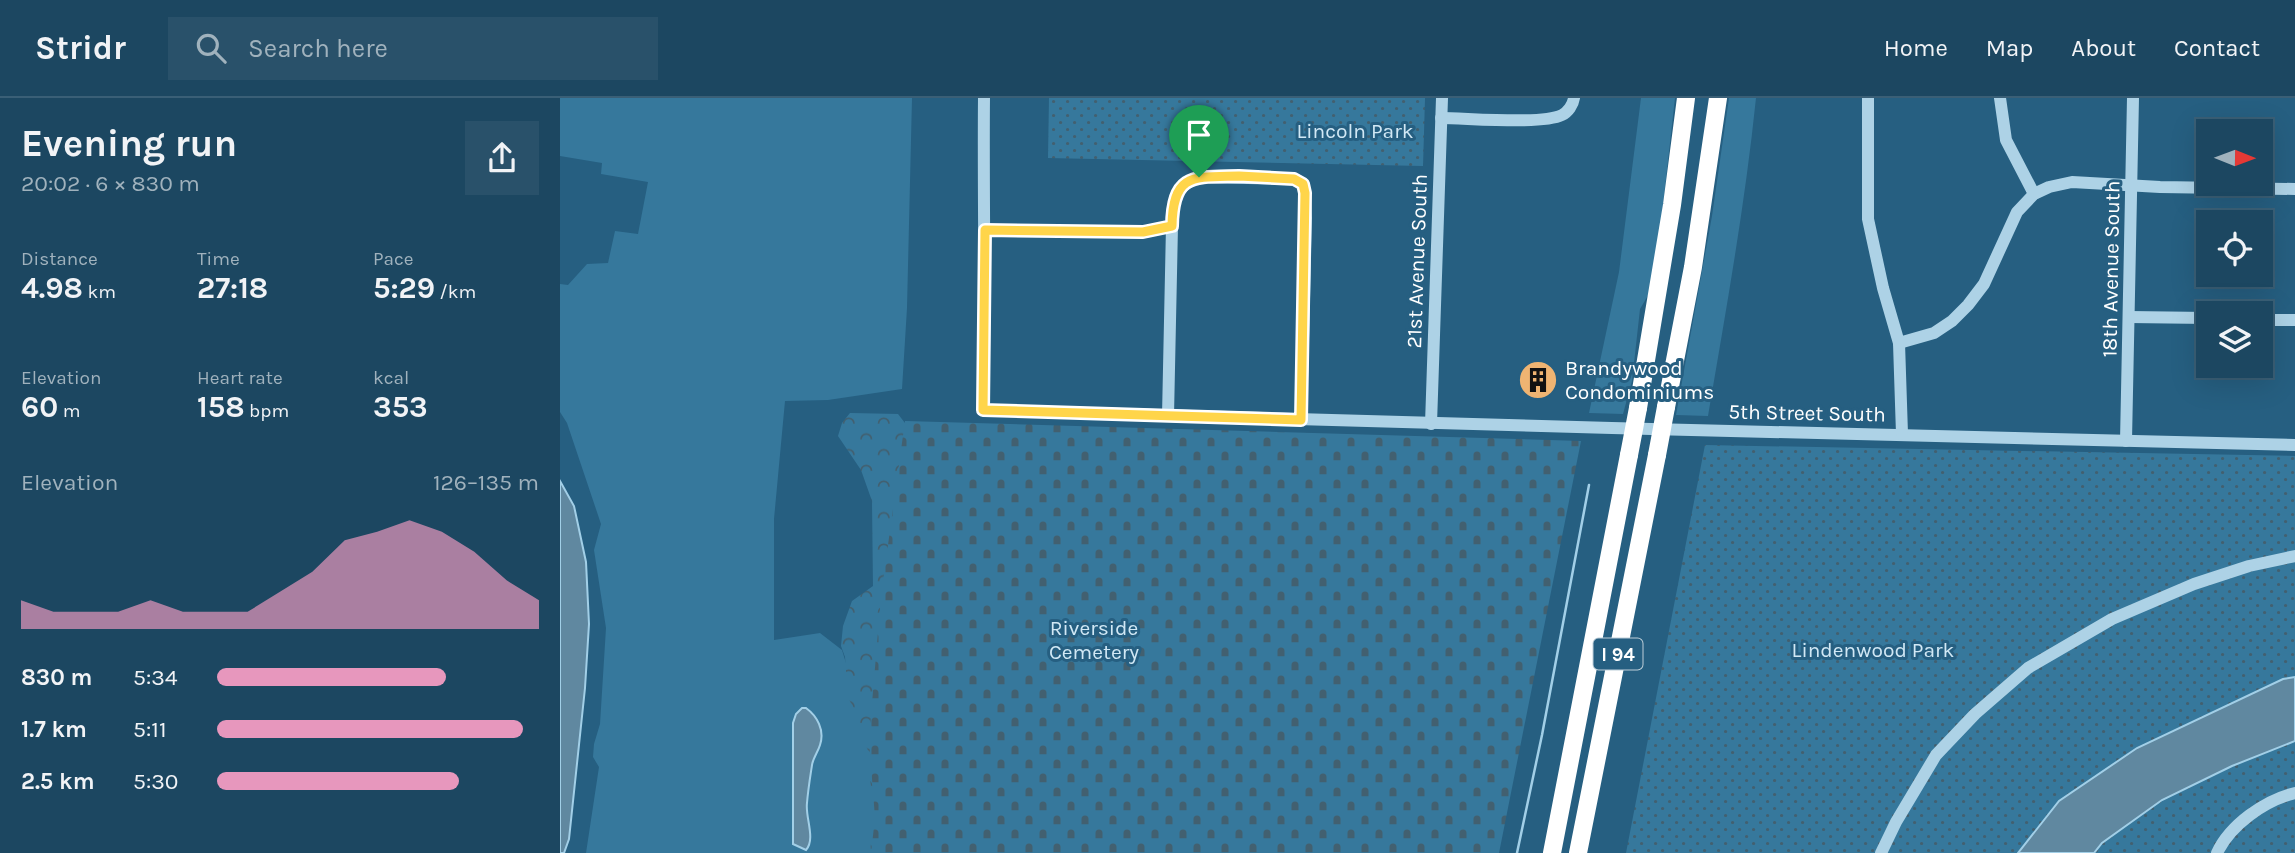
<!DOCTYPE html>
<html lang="en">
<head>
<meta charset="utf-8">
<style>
	:root { --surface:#1c4761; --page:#29516a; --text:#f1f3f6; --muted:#a0b2bd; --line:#3a5f76; --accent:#e797bd }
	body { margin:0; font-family:Karla,sans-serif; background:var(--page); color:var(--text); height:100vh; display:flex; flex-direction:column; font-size:26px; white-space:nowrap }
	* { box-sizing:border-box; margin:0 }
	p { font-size:23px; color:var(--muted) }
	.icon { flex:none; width:38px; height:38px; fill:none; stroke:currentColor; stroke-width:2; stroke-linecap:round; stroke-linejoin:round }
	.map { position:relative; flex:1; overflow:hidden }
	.panel { display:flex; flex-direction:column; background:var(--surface); width:560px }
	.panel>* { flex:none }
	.needle { width:46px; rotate:91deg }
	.buttons { position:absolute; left:1636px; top:21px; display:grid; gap:14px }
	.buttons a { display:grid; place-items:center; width:77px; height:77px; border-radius:0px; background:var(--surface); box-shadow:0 7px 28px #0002,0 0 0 2px var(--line); font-size:35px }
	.pin { position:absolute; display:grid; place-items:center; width:60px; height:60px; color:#fff; margin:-72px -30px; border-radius:50% 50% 50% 0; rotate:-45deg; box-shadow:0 0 7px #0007 }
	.pin .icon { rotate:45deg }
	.round { display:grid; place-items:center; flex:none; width:74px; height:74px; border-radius:0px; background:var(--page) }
	.headline { display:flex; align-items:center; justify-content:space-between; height:119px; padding:0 21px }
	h1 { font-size:38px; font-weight:700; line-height:52px }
	.figures { display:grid; grid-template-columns:repeat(3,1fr); gap:10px; height:119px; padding:7px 21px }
	.figures div { display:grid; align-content:center }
	.figures b { font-size:30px; font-weight:700 }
	.figures small { font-size:19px; font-weight:400 }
	.figures p { font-size:19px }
	.chart { height:196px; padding:14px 21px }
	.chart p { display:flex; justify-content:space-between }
	.chart svg { width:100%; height:126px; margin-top:7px; fill:var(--accent); opacity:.7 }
	ul { padding:0 21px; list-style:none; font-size:23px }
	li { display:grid; grid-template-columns:112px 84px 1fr; align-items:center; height:52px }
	li i { height:18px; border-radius:9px; background:var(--accent) }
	header { display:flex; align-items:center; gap:42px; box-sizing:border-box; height:98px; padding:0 35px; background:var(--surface); border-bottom:2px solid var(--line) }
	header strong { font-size:33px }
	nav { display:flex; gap:38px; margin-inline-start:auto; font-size:24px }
	.search { width:490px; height:63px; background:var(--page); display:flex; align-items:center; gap:18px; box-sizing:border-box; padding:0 24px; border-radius:0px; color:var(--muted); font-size:26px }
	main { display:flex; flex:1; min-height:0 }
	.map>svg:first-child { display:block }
	.green { fill:#36789c }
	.forest { fill:url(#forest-crowns) }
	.cemetery { fill:url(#cemetery-stones) }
	.park { fill:url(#park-dots) }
	.water { fill:#6088a0; stroke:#a2cfe7; stroke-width:2 }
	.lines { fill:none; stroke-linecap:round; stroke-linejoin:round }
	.stream { stroke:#a2cfe7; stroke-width:2.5 }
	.minor { stroke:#add2e6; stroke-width:12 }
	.highway { stroke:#fff; stroke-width:18 }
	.highway-bridge { stroke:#fff; stroke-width:18 }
	.route-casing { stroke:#fff; stroke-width:14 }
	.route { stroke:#ffd54a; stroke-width:9 }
	.labels { text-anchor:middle; stroke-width:6; stroke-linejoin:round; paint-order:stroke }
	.shield { fill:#265f81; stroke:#becfd9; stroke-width:2 }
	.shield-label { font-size:19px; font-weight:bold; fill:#fff }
	.park-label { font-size:21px; fill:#d1e8f5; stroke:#265f81 }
	.street-label { font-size:21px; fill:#fff; stroke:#265f81 }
	.poi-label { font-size:21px; fill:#fff; stroke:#265f81; text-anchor:start }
</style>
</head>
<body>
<header>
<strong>Stridr</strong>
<div class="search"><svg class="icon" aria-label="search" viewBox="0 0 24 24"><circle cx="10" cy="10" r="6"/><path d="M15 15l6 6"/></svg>Search here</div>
<nav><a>Home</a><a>Map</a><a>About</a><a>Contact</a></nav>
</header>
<main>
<section class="panel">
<div class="headline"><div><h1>Evening run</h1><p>20:02 · 6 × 830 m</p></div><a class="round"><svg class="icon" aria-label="share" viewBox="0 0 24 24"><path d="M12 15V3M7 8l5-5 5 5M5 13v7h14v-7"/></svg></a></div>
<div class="figures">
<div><p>Distance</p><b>4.98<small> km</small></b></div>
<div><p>Time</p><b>27:18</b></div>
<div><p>Pace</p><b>5:29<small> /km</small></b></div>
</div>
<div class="figures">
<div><p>Elevation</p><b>60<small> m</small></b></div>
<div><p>Heart rate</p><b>158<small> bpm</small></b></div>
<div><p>kcal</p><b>353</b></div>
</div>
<div class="chart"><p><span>Elevation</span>126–135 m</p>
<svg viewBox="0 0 160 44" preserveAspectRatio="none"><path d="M0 44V34L10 38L20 38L30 38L40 34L50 38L60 38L70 38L80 31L90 24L100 13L110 10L120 6L130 10L140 17L150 27L160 34V44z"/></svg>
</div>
<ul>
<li><b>830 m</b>5:34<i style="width:71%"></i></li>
<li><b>1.7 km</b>5:11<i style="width:95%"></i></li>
<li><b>2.5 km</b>5:30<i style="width:75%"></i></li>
</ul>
</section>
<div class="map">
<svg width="1735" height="755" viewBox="0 0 1735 755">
	<defs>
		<pattern id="forest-crowns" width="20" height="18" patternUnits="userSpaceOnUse" patternTransform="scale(1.75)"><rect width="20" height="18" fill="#36789c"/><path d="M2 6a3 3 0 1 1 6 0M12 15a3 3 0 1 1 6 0" fill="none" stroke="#426070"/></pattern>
		<pattern id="cemetery-stones" width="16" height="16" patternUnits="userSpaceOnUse" patternTransform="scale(1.75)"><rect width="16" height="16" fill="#36789c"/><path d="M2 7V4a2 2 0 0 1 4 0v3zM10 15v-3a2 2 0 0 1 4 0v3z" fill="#426070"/></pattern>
		<pattern id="park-dots" width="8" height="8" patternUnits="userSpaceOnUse" patternTransform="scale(1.75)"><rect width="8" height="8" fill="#36789c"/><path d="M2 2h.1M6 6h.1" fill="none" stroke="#426070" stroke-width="1.8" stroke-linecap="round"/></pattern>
	</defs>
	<rect width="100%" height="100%" fill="#265f81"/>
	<g class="green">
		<path d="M 0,0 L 352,0 L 347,210 L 342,291 L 268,302 L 225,303 L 214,421 L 214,542 L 260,535 L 282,552 L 309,641 L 315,720 L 311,755 L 26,755 L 39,669 L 33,659 L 34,646 L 40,626 L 46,530 L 34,452 L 41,426 L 7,325 L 0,314 L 0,186 L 8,187 L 27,166 L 48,165 L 55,133 L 78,136 L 88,84 L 41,76 L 42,65 L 0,58 Z"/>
		<path d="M 1081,0 L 1115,0 L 1100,134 L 1090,194 L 1080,211 L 1072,283 L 1063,316 L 1029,315 L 1059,174 Z"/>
		<path d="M 1169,0 L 1196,0 C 1185,107 1166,212 1148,318 L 1116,317 L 1152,118 Z"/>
	</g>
	<path class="forest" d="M 290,315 L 338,316 L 348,329 L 342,755 L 310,755 L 314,715 L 309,671 L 310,656 L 299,636 L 300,621 L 288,600 L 285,559 L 281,548 L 283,528 L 292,503 L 313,488 L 312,403 L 301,372 L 278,338 L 282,325 Z"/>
	<path class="cemetery" d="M 345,323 L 1021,343 L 939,755 L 311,755 L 315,720 L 309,641 L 321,498 Z"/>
	<g class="park">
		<path d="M 489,0 L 865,0 L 863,68 L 488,60 Z"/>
		<path d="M 1145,347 L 1735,358 L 1735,579 L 1723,581 L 1577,650 L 1499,703 L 1458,755 L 1066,755 Z"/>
		<path d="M 1735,643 L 1735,755 L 1534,755 L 1542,745 L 1602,702 L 1672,668 Z"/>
	</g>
	<g class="water">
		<path d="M 0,383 L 14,408 L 26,464 L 29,526 L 25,590 L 9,741 L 4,755 L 0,755 Z"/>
		<path d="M 1735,579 L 1735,643 L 1672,668 L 1602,702 L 1542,745 L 1534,755 L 1458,755 L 1499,703 L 1577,650 L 1723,581 Z"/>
		<path d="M 242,610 L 246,610 C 257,618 265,632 260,647 C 258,654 253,660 252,667 C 250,680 248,692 247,705 C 245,719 256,741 246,752 L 233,746 L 233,625 L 236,616 Z"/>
	</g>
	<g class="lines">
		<path class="stream" d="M 957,755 L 982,637 L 1029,387"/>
		<g class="minor">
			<path d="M 424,0 C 423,104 426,208 423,312 C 860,326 1298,336 1735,347"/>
			<path d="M 1308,0 L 1308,121 L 1323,190 L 1339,245 L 1342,336"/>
			<path d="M 1440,0 L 1446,42 L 1474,96"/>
			<path d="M 881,20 C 907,20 982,27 1002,17 C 1008,14 1013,7 1014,0"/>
			<path d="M 425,132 L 583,134 L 612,128 C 613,103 613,90 639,79 L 734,81 L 743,86 L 745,95 L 746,120 L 741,322"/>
			<path d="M 1569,219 L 1648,220"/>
			<path d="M 1701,222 L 1735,222"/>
			<path d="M 1339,245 L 1374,235 L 1392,223 L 1408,207 L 1424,186 L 1457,114 L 1474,96 L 1489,89 L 1512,84 L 1600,89 L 1735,91"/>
			<path d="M 608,318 L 612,128"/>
			<path d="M 871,326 L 882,0"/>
			<path d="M 1566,343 L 1573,0"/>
			<path d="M 1321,755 L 1336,724 L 1376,657 L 1415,616 L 1468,570 L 1552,521 L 1634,486 L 1689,468 L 1735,458"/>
			<path d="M 1657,755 C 1670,727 1705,702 1735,695"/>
		</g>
		<g class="highway">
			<path d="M 1106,309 L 1133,169 L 1158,0"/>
			<path d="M 1078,310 L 1112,107 L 1126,0"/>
			<path d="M 992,755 L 1069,357"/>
			<path d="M 1018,755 L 1097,357"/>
		</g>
		<g class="highway-bridge">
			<path d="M 1069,357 L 1078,310"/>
			<path d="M 1097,357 L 1106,309"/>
		</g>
	</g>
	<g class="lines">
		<g class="route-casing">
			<path id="route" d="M 679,78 L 734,81 L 743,86 L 745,95 L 741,322 L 423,312 L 425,132 L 583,134 L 612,128 C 613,74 634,79 679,78 Z"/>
		</g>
		<use href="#route" class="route"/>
	</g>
	<defs>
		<g id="building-disc" transform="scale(2.0125)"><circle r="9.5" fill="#efb472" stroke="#265f81"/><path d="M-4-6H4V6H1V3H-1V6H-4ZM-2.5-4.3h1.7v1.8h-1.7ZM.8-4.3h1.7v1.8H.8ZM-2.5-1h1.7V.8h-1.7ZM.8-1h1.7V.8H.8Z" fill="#111"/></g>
	</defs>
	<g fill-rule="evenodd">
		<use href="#building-disc" x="978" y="282"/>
	</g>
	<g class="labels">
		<rect class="shield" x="1033.5" y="540.5" width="49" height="31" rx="5"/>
		<g class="shield-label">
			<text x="1058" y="563">I 94</text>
		</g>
		<g class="park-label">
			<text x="795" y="40">Lincoln Park</text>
			<text x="534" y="537">Riverside<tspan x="534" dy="24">Cemetery</tspan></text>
			<text x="1313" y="559">Lindenwood Park</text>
		</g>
		<g class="street-label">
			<text transform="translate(857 163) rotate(-88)" y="7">21st Avenue South</text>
			<text transform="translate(1551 171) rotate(-89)" y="7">18th Avenue South</text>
			<text transform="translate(1247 315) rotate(1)" y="7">5th Street South</text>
		</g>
		<g class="poi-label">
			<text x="1005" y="277">Brandywood<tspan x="1005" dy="24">Condominiums</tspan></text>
		</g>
	</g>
</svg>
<div class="buttons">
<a><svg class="needle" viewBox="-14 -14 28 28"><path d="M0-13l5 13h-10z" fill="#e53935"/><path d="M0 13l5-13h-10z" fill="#a0b2bd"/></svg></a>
<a><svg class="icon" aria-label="locate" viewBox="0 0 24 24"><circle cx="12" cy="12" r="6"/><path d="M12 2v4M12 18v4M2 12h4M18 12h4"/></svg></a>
<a><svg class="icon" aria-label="layers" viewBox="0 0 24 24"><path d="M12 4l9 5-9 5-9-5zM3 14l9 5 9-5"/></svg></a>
</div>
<div class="pin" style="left:639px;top:79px;background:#1e9e55"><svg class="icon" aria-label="arrive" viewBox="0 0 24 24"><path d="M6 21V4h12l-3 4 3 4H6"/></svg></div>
</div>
</main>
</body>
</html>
